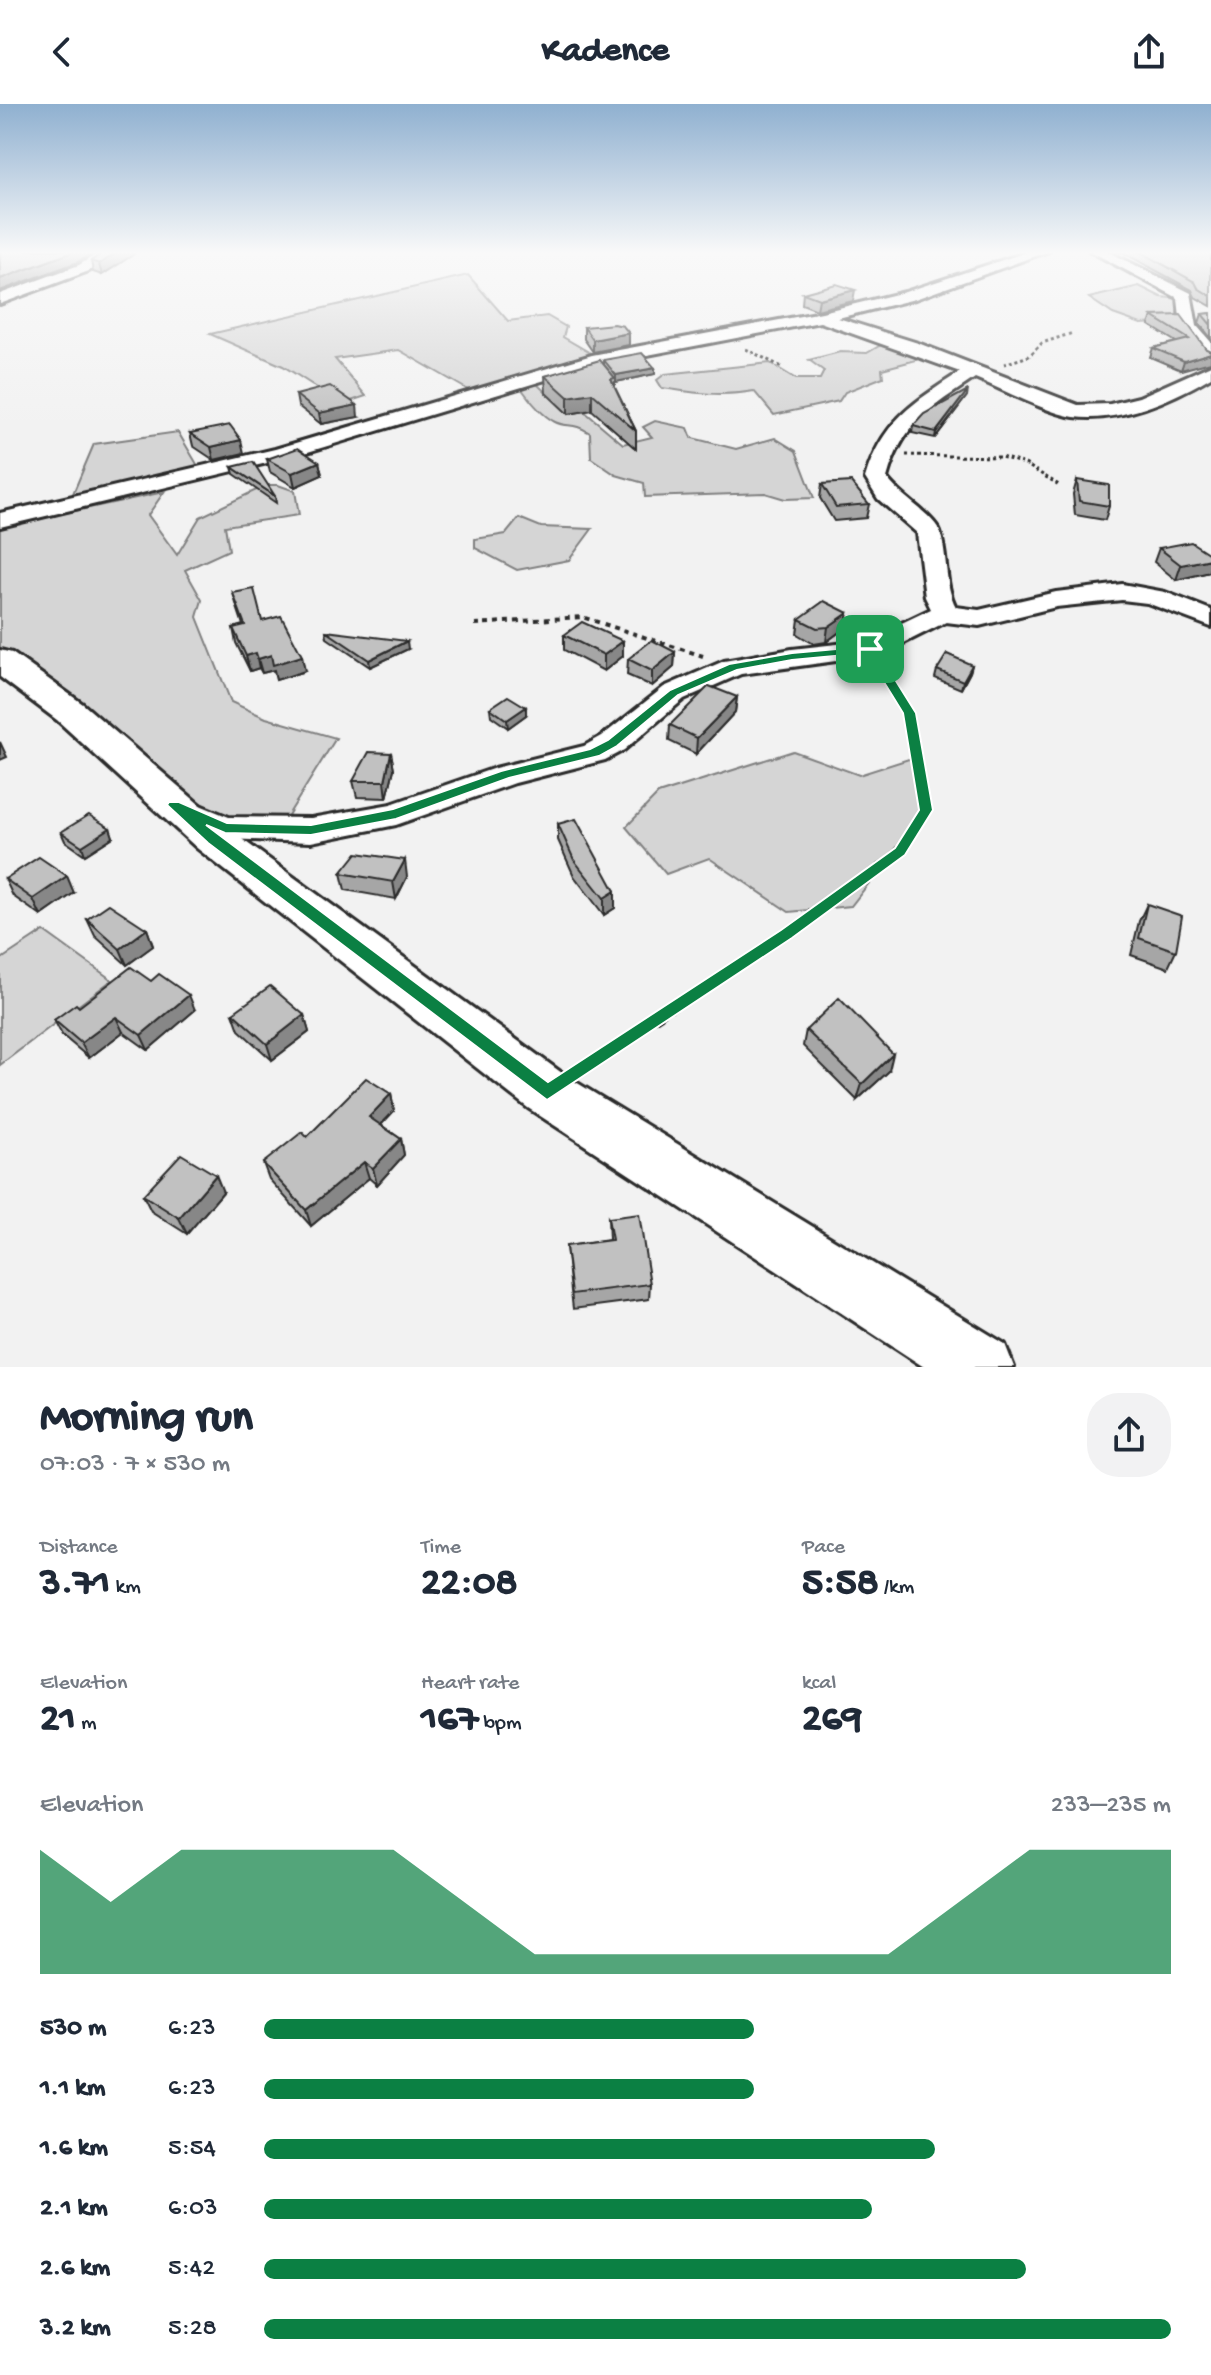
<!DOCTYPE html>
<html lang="en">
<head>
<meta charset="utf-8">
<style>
	:root { --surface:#fff; --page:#f2f2f3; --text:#1f2937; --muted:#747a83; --accent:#0b8043 }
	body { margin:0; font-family:"Gochi Hand",sans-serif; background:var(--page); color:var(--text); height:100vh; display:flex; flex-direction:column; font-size:30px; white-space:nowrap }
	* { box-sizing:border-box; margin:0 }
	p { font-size:26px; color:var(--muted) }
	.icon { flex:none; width:44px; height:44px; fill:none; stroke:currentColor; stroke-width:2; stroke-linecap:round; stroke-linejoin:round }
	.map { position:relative; height:1263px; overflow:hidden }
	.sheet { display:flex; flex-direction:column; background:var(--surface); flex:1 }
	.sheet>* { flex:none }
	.pin { position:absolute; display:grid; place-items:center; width:68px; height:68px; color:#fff; margin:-34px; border-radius:16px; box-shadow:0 4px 12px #0006 }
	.round { display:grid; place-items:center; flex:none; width:84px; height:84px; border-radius:32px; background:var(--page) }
	.head { display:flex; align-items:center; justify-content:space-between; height:136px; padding:0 40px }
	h1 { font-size:44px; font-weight:700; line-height:60px }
	.stats { display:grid; grid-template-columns:repeat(3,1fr); gap:12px; height:136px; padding:8px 40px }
	.stats div { display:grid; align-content:center }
	.stats b { font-size:40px; font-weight:700 }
	.stats small { font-size:22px; font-weight:400 }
	.stats p { font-size:22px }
	.chart { height:224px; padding:16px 40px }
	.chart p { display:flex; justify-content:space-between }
	.chart svg { width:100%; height:144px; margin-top:8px; fill:var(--accent); opacity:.7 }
	ul { padding:0 40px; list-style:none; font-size:26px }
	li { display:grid; grid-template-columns:128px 96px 1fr; align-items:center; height:60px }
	li i { height:20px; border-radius:10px; background:var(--accent) }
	header { display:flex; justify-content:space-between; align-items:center; height:104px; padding:0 40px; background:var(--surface); font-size:36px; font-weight:700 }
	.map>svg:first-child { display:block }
	.green { fill:#d5d5d5; stroke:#808080; stroke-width:2 }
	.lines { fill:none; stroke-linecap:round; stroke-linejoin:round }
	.minor-casing { stroke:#2b2b2b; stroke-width:6 }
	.tertiary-casing { stroke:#2b2b2b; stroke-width:6 }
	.path-far3 { stroke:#2b2b2b; stroke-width:3; stroke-dasharray:3 3; stroke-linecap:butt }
	.path-far2 { stroke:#2b2b2b; stroke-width:4; stroke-dasharray:5 5; stroke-linecap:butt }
	.path-far1 { stroke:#2b2b2b; stroke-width:6; stroke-dasharray:7 7; stroke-linecap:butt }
	.path { stroke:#2b2b2b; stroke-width:7; stroke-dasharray:9 9; stroke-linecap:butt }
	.minor { fill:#fff; fill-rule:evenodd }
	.tertiary { fill:#fff; fill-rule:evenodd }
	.wall { fill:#a6a6a6; stroke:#2b2b2b; stroke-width:2 }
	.shaded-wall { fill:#878787; stroke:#2b2b2b; stroke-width:2 }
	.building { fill:#c1c1c1; stroke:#2b2b2b; stroke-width:2 }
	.route { fill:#0b8043; stroke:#fff; stroke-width:2; fill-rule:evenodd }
</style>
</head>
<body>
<header><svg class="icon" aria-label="back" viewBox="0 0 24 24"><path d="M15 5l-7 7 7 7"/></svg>Kadence<svg class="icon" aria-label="share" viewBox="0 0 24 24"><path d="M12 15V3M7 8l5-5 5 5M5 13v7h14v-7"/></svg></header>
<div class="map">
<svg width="1211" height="1263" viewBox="0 0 1211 1263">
	<rect width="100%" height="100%" fill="#f2f2f2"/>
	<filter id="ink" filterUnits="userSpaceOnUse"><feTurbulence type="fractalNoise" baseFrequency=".0125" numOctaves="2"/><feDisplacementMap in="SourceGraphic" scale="16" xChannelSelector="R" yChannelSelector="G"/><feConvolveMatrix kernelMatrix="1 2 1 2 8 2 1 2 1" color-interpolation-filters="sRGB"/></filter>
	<g filter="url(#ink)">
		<g class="green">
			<path d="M 468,171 L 508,217 L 547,212 L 566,223 L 563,233 L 592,250 L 470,287 L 399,246 L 335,255 L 366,292 L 342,300 L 283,262 L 210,230 Z"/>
			<path d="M 1139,182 L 1161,193 L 1180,195 L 1175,218 L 1141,220 L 1113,210 L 1089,194 Z"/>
			<path d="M 886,238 L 939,250 L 882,265 L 883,273 L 845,288 L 839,297 L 774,311 L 754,287 C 722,293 694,289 662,284 L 657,276 L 665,270 L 770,259 L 796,275 L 820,275 L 824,267 L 809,256 L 840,248 L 867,249 Z"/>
			<path d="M 536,279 L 568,310 L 584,307 L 623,340 L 652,333 L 643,323 L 655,317 L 688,324 L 692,334 L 736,345 L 775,334 L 796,347 L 814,394 L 785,395 L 765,389 L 645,393 L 644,379 L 616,371 L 591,354 L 590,329 C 574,318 567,324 555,318 C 541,311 528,294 519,281 Z"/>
			<path d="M 178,328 L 201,367 L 69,399 L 94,340 Z"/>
			<path d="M 267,381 L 278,381 L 295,387 L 299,411 L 225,422 L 229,446 L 185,466 L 202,496 L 197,513 L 231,598 L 266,614 L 336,634 L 285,716 L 241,725 L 159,708 L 0,561 L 0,423 L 164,388 L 148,411 L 177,451 L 200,413 Z"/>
			<path d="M 519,414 L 541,423 L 592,425 L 569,456 L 517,466 L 475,444 L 475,435 L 506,430 Z"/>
			<path d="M 793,647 L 859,671 L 918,652 L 926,706 L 851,802 L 789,808 L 709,754 L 666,770 L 626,723 L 658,690 Z"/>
			<path d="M 44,827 L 112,876 L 0,961 L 0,856 Z"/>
		</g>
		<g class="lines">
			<g class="minor-casing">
				<g id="minor">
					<path d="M 102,147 L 118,147 L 89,167 L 0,200 L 0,190 L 79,161 Z"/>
					<path d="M 1030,147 L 1049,147 L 915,195 L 838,214 L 918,239 L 1078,301 L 1110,300 L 1139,293 L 1211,261 L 1211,273 C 1172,296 1120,319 1074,313 C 1047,309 1002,285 975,274 C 931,304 902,319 887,374 C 899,392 934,411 940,428 C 948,452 944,480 956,503 L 979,506 L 1056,488 L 1122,480 L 1165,488 L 1211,506 L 1211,523 L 1147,499 L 1122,496 L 1056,503 L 979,522 L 946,518 L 880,551 L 741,570 L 684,595 L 624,646 L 605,656 L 515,679 L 396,721 L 311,738 L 225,735 L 178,716 L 174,708 L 178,700 L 190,697 L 229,713 L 311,714 L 391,700 L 495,664 L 584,642 L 602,632 L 664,583 L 724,557 L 792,545 L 864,537 L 931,505 L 925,493 L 917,429 L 878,395 L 865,374 C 882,317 913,299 960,268 L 820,218 L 595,261 L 288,354 L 0,423 L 0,409 L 275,345 L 592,251 L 822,208 L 905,188 Z"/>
					<path d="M 1090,147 L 1107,147 L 1191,189 L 1197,222 L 1211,238 L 1211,254 L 1205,253 L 1181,223 L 1178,194 Z"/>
				</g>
			</g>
			<g class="tertiary-casing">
				<path id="tertiary" d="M 0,546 L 12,549 L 83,600 L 228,725 L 566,972 L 1005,1240 L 1014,1263 L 924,1263 L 528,1004 L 198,745 L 57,616 L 0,573 Z"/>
			</g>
			<g class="path-far3">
				<path d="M 746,245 L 782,263"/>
				<path d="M 1004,260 L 1029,252 L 1042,239 L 1073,229"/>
				<path d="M 906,351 L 1001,353 L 1025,360 L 1059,381"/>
			</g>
			<g class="path-far2">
				<path d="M 475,520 L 582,513 L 703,552"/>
				<path d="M 881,563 L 910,609 L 916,643"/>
			</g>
			<path class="path-far1" d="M 659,913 L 787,830 L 900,747 L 926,706 L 915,641"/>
			<path class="path" d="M 579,966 L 662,911"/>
			<use href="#minor" class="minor"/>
			<use href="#tertiary" class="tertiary"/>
		</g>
		<g class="wall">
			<path d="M 107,146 L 133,146 L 134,150 L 102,171 L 93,168 L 91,157 Z"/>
			<path d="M 1112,146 L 1211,146 L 1211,202 L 1195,193 L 1192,186 L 1124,149 Z"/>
			<path d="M 803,189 L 853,197 L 817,206 L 802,200 Z"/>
			<path d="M 1211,209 L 1211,234 L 1199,219 L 1202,210 Z"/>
			<path d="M 1152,212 L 1206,245 L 1181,266 L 1150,253 L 1153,244 L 1176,238 L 1149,221 Z"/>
			<path d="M 584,223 L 629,229 L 629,241 L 593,248 L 584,235 Z"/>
			<path d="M 604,256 L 655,264 L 655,270 L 615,278 L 615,285 L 636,327 L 636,345 L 592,306 L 568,310 L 546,289 L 545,272 L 604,260 Z"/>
			<path d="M 296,291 L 358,313 L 321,320 L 298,302 Z"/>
			<path d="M 967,292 L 935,334 L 912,329 L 913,322 Z"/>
			<path d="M 190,329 L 244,349 L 214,356 L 193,342 Z"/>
			<path d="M 267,355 L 319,358 L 322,371 L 295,383 L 270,368 Z"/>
			<path d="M 232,363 L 275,392 L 276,399 L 234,370 Z"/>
			<path d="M 1077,376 L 1109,402 L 1105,416 L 1075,411 L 1073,390 Z"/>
			<path d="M 822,380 L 869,400 L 866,414 L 834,417 L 820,394 Z"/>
			<path d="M 1159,444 L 1210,468 L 1176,476 L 1154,458 Z"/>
			<path d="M 233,489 L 262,517 L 305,567 L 276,576 L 274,566 L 262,569 L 259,564 L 250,567 L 236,539 L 233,524 L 243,521 L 237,503 Z"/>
			<path d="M 799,515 L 845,524 L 826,538 L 814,540 L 797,530 Z"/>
			<path d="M 326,527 L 408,545 L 370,563 L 327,534 Z"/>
			<path d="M 564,531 L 623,537 L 623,552 L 604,567 L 564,546 Z"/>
			<path d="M 675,548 L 674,563 L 652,582 L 627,571 L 628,555 Z"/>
			<path d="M 972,561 L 970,568 L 961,585 L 935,574 L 937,566 Z"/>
			<path d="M 737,593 L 735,608 L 696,650 L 669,637 L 670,621 Z"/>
			<path d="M 490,604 L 526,611 L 508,624 L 491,612 Z"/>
			<path d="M 391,649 L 394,665 L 387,694 L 357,693 L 353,677 Z"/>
			<path d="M 558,720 L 615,787 L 615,804 L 604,811 L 574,772 L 558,736 Z"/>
			<path d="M 110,724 L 113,733 L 85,751 L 65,737 L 61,728 Z"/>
			<path d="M 341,769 L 407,773 L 396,795 L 345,786 Z"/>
			<path d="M 5,775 L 74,789 L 41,812 L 13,792 Z"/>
			<path d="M 1147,800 L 1176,847 L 1168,864 L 1131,851 L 1139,817 Z"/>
			<path d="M 87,815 L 147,825 L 153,842 L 127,861 L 95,832 Z"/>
			<path d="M 79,903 L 195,906 L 148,946 L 123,928 L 89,954 L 62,931 L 54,916 Z"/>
			<path d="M 233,909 L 304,911 L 309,928 L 272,956 L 239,926 Z"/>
			<path d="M 806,926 L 889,967 L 857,996 L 803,942 Z"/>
			<path d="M 391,990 L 394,1007 L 381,1021 L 401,1035 L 404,1051 L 377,1081 L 369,1074 L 311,1122 L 269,1075 L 263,1059 L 307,1033 Z"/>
			<path d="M 223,1088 L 187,1130 L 151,1107 L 143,1091 Z"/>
			<path d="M 608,1114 L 650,1180 L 649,1195 L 573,1205 L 566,1142 L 609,1136 Z"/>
		</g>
		<g class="shaded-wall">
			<path d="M 78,146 L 97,146 L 78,158 L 0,187 L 0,175 Z"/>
			<path d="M 121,146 L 133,146 L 134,150 L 102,171 L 99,160 Z"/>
			<path d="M 855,186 L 853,197 L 817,206 L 819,195 Z"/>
			<path d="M 629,229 L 629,241 L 593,248 L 593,236 Z"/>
			<path d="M 1211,249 L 1211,258 L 1181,266 L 1184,257 Z"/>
			<path d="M 655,264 L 655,270 L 616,278 L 616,271 Z"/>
			<path d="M 968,286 L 967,292 L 935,334 L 936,328 Z"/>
			<path d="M 592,289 L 592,306 L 568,310 L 568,293 Z"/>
			<path d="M 357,301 L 358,313 L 321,320 L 319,309 Z"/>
			<path d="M 241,336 L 244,349 L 214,356 L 211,343 Z"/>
			<path d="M 319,358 L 322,371 L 295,383 L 292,369 Z"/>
			<path d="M 1211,455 L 1210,468 L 1176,476 L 1181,461 Z"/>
			<path d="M 848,509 L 845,524 L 826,538 L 828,523 Z"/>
			<path d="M 407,537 L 408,545 L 370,563 L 369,556 Z"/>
			<path d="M 623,537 L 623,552 L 604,567 L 604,551 Z"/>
			<path d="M 675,548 L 674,563 L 652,582 L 652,567 Z"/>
			<path d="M 256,549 L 259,564 L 250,567 L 246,552 Z"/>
			<path d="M 271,551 L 302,552 L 305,567 L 276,576 L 274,566 L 262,569 L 258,555 Z"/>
			<path d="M 972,561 L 970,568 L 961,585 L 963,577 Z"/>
			<path d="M 737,593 L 735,608 L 696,650 L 697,634 Z"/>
			<path d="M 526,603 L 526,611 L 508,624 L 507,616 Z"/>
			<path d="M 0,638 L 7,653 L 0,656 Z"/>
			<path d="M 391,649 L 394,665 L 387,694 L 385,677 Z"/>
			<path d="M 110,724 L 113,733 L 85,751 L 82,742 Z"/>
			<path d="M 405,756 L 407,773 L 396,795 L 393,778 Z"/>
			<path d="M 67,772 L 74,789 L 41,812 L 33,795 Z"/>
			<path d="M 615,787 L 615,804 L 604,811 L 604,794 Z"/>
			<path d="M 147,825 L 153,842 L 127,861 L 120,845 Z"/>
			<path d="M 189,891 L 195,906 L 148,946 L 141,931 Z"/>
			<path d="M 304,911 L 309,928 L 272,956 L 267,940 Z"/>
			<path d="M 116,913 L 123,928 L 89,954 L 81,939 Z"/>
			<path d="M 893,950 L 889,967 L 857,996 L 862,980 Z"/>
			<path d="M 391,990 L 394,1007 L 373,1029 L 369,1013 Z"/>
			<path d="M 401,1035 L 404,1051 L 377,1081 L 373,1064 Z"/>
			<path d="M 364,1058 L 369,1074 L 311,1122 L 306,1106 Z"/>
			<path d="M 216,1071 L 223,1088 L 187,1130 L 179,1114 Z"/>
		</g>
		<g class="building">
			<path d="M 0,146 L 78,146 L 0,175 Z"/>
			<path d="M 107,146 L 121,146 L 99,160 L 91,157 Z"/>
			<path d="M 1137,146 L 1211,146 L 1211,192 L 1198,184 L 1195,178 Z"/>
			<path d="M 836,180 L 855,186 L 819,195 L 803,189 Z"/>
			<path d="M 1211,209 L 1211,221 L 1202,210 Z"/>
			<path d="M 1181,211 L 1206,245 L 1211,247 L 1211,249 L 1184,257 L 1153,244 L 1189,235 L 1152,212 Z"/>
			<path d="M 614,220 L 623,222 L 629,229 L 593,236 L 584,223 Z"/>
			<path d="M 642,249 L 655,264 L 616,271 L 604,256 Z"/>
			<path d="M 600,256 L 615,274 L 611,275 L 636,327 L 592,289 L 568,293 L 545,272 Z"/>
			<path d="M 330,282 L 357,301 L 319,309 L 296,291 Z"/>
			<path d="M 968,286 L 936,328 L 913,322 L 924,310 Z"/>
			<path d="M 230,321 L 241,336 L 211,343 L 190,329 Z"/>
			<path d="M 298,344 L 319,358 L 292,369 L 267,355 Z"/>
			<path d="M 253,358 L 275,392 L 232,363 Z"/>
			<path d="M 1077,376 L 1109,381 L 1109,402 L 1079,397 Z"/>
			<path d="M 851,378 L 869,400 L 836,403 L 822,380 Z"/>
			<path d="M 1191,438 L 1211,451 L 1211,455 L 1181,461 L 1159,444 Z"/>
			<path d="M 254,485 L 262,517 L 281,512 L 302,552 L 273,561 L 271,551 L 258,555 L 256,549 L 246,552 L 233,524 L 245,521 L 233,489 Z"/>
			<path d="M 824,497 L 848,509 L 828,523 L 817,524 L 799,515 Z"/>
			<path d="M 582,518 L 623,537 L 604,551 L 564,531 Z"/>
			<path d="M 326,527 L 407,537 L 369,556 Z"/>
			<path d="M 652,536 L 675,548 L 652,567 L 628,555 Z"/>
			<path d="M 947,550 L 972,561 L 963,577 L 937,566 Z"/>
			<path d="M 709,582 L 737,593 L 697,634 L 670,621 Z"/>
			<path d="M 508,592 L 526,603 L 507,616 L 490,604 Z"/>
			<path d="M 369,648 L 391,649 L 385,677 L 353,677 Z"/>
			<path d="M 89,711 L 110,724 L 82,742 L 61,728 Z"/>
			<path d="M 576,715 L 615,787 L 604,794 L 574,756 L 558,720 Z"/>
			<path d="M 357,749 L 405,756 L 393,778 L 341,769 Z"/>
			<path d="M 39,753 L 67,772 L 33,795 L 5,775 Z"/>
			<path d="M 109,800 L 147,825 L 120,845 L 87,815 Z"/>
			<path d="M 1147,800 L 1182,812 L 1176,847 L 1139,834 Z"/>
			<path d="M 131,863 L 151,877 L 159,870 L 189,891 L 141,931 L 116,913 L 81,939 L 54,916 L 76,900 L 79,903 Z"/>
			<path d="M 270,882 L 304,911 L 267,940 L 233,909 Z"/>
			<path d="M 839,894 L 893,950 L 862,980 L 806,926 Z"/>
			<path d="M 366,974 L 391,990 L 369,1013 L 401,1035 L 373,1064 L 364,1058 L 306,1106 L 263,1059 L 302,1028 L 307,1033 Z"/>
			<path d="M 181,1050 L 216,1071 L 179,1114 L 143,1091 Z"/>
			<path d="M 639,1110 L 650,1180 L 572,1190 L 566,1142 L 612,1136 L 608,1114 Z"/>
		</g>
	</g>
	<linearGradient id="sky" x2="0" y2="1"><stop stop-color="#8fb0d0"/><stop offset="0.46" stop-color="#f9f9f9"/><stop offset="1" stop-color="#f9f9f9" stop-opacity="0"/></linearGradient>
	<rect width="1211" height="323" fill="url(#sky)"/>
	<path class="route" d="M 870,542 L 876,545 L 916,609 L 933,706 L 905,751 L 792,834 L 547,996 L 208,739 L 167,701 L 169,698 L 179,698 L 227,719 L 311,721 L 393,705 L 501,667 L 590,645 L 608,636 L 670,586 L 729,560 L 792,549 ZM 866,549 L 903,609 L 919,706 L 895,744 L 781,826 L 548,978 L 206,721 L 225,729 L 311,731 L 396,715 L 509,674 L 599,652 L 617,642 L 678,591 L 737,566 L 792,556 Z"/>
</svg>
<div class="pin" style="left:870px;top:545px;background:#1e9e55"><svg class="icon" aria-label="arrive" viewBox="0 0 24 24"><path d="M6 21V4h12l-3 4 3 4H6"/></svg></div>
</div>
<section class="sheet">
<div class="head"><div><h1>Morning run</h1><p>07:03 · 7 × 530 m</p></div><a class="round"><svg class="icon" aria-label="share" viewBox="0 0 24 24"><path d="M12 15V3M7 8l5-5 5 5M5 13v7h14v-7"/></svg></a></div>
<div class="stats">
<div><p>Distance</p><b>3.71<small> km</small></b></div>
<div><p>Time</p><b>22:08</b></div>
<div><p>Pace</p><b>5:58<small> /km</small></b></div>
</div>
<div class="stats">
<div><p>Elevation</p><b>21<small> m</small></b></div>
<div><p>Heart rate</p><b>167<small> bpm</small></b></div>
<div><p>kcal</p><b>269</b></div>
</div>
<div class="chart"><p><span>Elevation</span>233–235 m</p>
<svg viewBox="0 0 160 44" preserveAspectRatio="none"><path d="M0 44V6L10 22L20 6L30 6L40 6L50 6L60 22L70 38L80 38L90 38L100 38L110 38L120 38L130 22L140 6L150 6L160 6V44z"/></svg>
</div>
<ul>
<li><b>530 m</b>6:23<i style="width:54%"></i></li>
<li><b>1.1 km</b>6:23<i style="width:54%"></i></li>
<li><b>1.6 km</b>5:54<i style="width:74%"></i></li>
<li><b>2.1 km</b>6:03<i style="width:67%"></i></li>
<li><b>2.6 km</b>5:42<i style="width:84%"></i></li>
<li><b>3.2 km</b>5:28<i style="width:100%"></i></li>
</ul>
</section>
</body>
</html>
